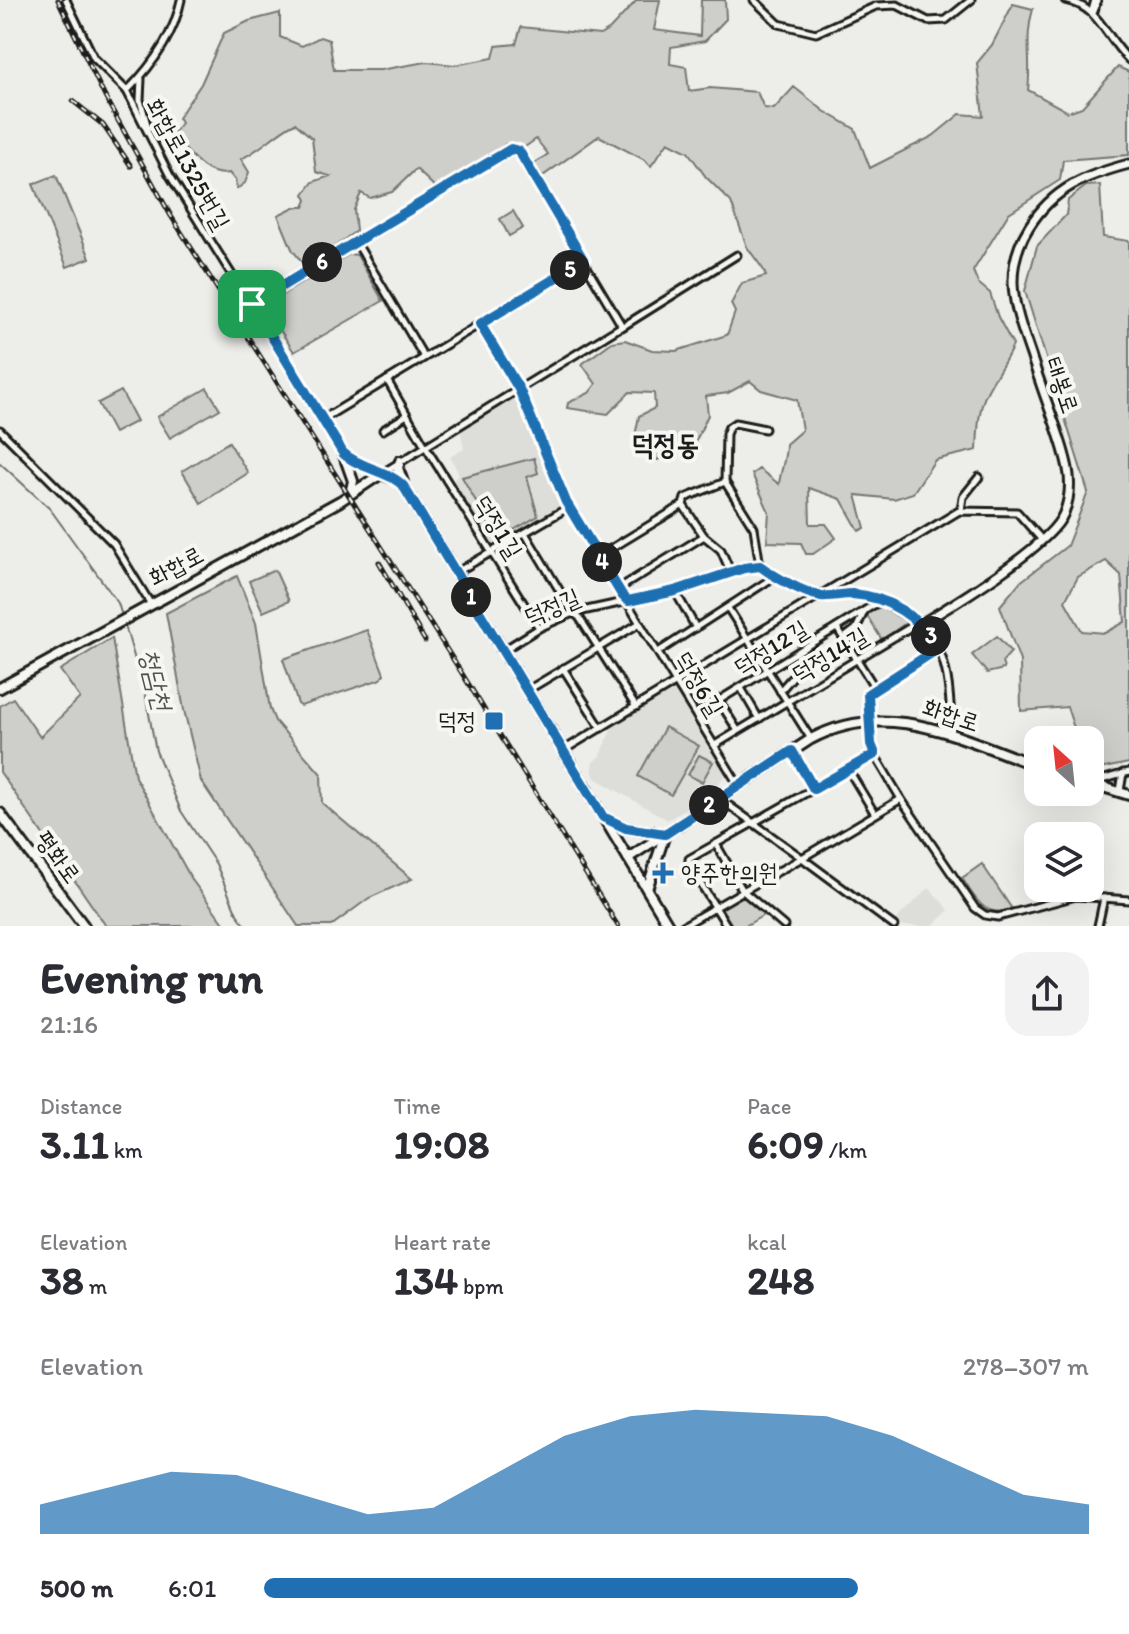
<!DOCTYPE html>
<html lang="en">
<head>
<meta charset="utf-8">
<style>
	:root { --surface:#fff; --page:#f2f2f3; --text:#2b2b33; --muted:#7c7c81; --accent:#1f6fb2 }
	body { margin:0; font-family:Itim,"Poor Story",sans-serif; background:var(--page); color:var(--text); height:100vh; display:flex; flex-direction:column; font-size:30px; white-space:nowrap }
	* { box-sizing:border-box; margin:0 }
	p { font-size:26px; color:var(--muted) }
	.icon { flex:none; width:44px; height:44px; fill:none; stroke:currentColor; stroke-width:2; stroke-linecap:round; stroke-linejoin:round }
	.map { position:relative; height:926px; overflow:hidden }
	.details { display:flex; flex-direction:column; background:var(--surface); flex:1 }
	.details>* { flex:none }
	.needle { width:52px; rotate:333deg }
	.tools { position:absolute; left:1024px; top:726px; display:grid; gap:16px }
	.tools a { display:grid; place-items:center; width:80px; height:80px; border-radius:16px; background:var(--surface); box-shadow:0 8px 32px #0002; font-size:40px }
	.pin { position:absolute; display:grid; place-items:center; width:68px; height:68px; color:#fff; margin:-34px; border-radius:16px; box-shadow:0 4px 12px #0006 }
	.km { position:absolute; width:40px; height:40px; margin:-20px; border-radius:50%; background:#222; color:#fff; font-size:22px; line-height:40px; text-align:center }
	.round { display:grid; place-items:center; flex:none; width:84px; height:84px; border-radius:24px; background:var(--page) }
	.summary { display:flex; align-items:center; justify-content:space-between; height:136px; padding:0 40px }
	h1 { font-size:44px; font-weight:800; line-height:60px }
	.metrics { display:grid; grid-template-columns:repeat(3,1fr); gap:12px; height:136px; padding:8px 40px }
	.metrics div { display:grid; align-content:center }
	.metrics b { font-size:40px; font-weight:800 }
	.metrics small { font-size:22px; font-weight:400 }
	.metrics p { font-size:22px }
	.chart { height:224px; padding:16px 40px }
	.chart p { display:flex; justify-content:space-between }
	.chart svg { width:100%; height:144px; margin-top:8px; fill:var(--accent); opacity:.7 }
	ul { padding:0 40px; list-style:none; font-size:26px }
	li { display:grid; grid-template-columns:128px 96px 1fr; align-items:center; height:60px }
	li i { height:20px; border-radius:10px; background:var(--accent) }
	.map>svg:first-child { display:block }
	.built { fill:#ddddda }
	.green { fill:#cececb; stroke:#757574; stroke-width:2; fill-rule:evenodd }
	.lines { fill:none; stroke-linecap:round; stroke-linejoin:round }
	.stream { stroke:#6f6f6d; stroke-width:2 }
	.minor-casing { stroke:#1c1c1c; stroke-width:11 }
	.tertiary-casing { stroke:#1c1c1c; stroke-width:13 }
	.secondary-casing { stroke:#1c1c1c; stroke-width:14 }
	.minor { stroke:#f6f6f2; stroke-width:5 }
	.tertiary { stroke:#f6f6f2; stroke-width:7 }
	.secondary { stroke:#f6f6f2; stroke-width:8 }
	.rail-casing { stroke:#1c1c1c; stroke-width:5 }
	.rail { stroke:#f6f6f2; stroke-width:2; stroke-dasharray:6; stroke-linecap:butt }
	.route-casing { stroke:#fff; stroke-width:16 }
	.route { stroke:#1f6fb2; stroke-width:10 }
	.poi-dot { fill:#1f6fb2; stroke:#f6f6f2; stroke-width:3 }
	.labels { text-anchor:middle; stroke-width:8; stroke-linejoin:round; paint-order:stroke }
	.street-label { font-size:24px; fill:#1c1c1c; stroke:#f6f6f2 }
	.poi-label { font-size:24px; fill:#1c1c1c; stroke:#f6f6f2; text-anchor:end }
	.water-label { font-size:26px; font-style:italic; fill:#535352; stroke:#f6f6f2 }
	.quarter-label { font-size:28px; font-weight:bold; fill:#1c1c1c; stroke:#f6f6f2 }
</style>
</head>
<body>
<div class="map">
<svg width="1129" height="926" viewBox="0 0 1129 926">
	<rect width="100%" height="100%" fill="#edede9"/>
	<filter id="ink" filterUnits="userSpaceOnUse"><feTurbulence type="fractalNoise" baseFrequency=".0125" numOctaves="2"/><feDisplacementMap in="SourceGraphic" scale="16" xChannelSelector="R" yChannelSelector="G"/><feConvolveMatrix kernelMatrix="1 2 1 2 8 2 1 2 1" color-interpolation-filters="sRGB"/></filter>
	<g filter="url(#ink)">
		<g class="built">
			<path d="M 518,393 L 562,505 L 494,546 L 453,481 L 459,474 L 450,457 L 464,449 L 460,428 Z"/>
			<path d="M 672,687 L 678,689 L 727,771 L 716,788 L 708,793 L 702,790 L 696,801 L 668,820 L 595,778 L 592,768 L 593,762 L 600,756 L 614,723 Z"/>
			<path d="M 929,888 L 949,910 L 932,926 L 903,926 L 895,920 Z"/>
		</g>
		<g class="green">
			<path d="M 637,0 L 660,0 L 654,30 L 700,36 L 701,0 L 725,0 L 726,19 L 705,41 L 671,47 L 670,64 L 686,67 L 689,91 L 710,88 L 757,92 L 764,108 L 774,109 L 794,87 L 824,111 L 855,129 L 870,168 L 933,136 L 960,114 L 983,116 L 977,63 L 992,45 L 1013,4 L 1033,9 C 1024,39 1032,60 1028,90 L 1068,112 L 1082,107 L 1118,67 L 1129,72 L 1129,155 L 1063,160 L 1060,180 L 1009,213 L 973,271 L 978,283 L 990,293 L 998,317 L 1013,345 C 1006,362 995,376 987,392 C 978,409 978,431 977,450 L 935,460 L 913,493 L 894,499 L 856,495 L 865,528 L 859,531 L 841,499 L 809,488 L 810,524 L 826,524 L 836,538 L 813,554 L 806,554 L 801,543 L 767,542 L 769,512 L 752,474 L 759,469 L 779,484 C 781,469 786,459 786,444 L 802,430 L 797,400 L 761,390 L 750,381 L 728,393 L 706,396 L 708,415 L 693,447 L 657,460 L 635,436 L 639,416 L 655,408 L 654,393 L 630,392 L 608,414 L 567,408 L 568,403 L 589,393 L 596,384 L 582,364 L 612,342 L 625,340 L 652,350 L 676,351 L 727,335 L 735,312 L 731,304 L 742,283 L 766,276 L 763,269 L 747,247 L 731,202 L 706,177 L 688,152 L 668,142 L 651,166 L 643,159 L 599,136 L 540,178 L 531,166 L 548,154 L 536,139 L 525,147 L 505,144 L 495,155 L 439,191 L 416,169 L 392,192 L 370,198 L 361,193 L 354,210 L 356,231 L 320,257 L 303,264 L 292,249 L 278,215 L 294,207 L 304,207 L 307,200 L 304,194 L 313,182 L 330,176 L 316,172 L 312,138 L 295,123 C 276,132 262,149 241,159 L 249,172 L 245,183 L 237,189 L 235,180 L 229,173 C 206,179 187,150 172,135 L 181,123 L 178,118 L 201,84 L 224,33 L 249,21 L 280,13 L 280,37 L 302,46 L 320,37 L 329,40 L 334,70 L 380,70 L 426,62 L 455,65 L 493,58 L 496,46 L 516,44 L 521,27 L 600,35 L 610,29 Z"/>
			<path d="M 56,175 L 90,258 L 67,267 L 33,184 Z"/>
			<path d="M 1100,185 L 1103,237 L 1129,241 L 1129,763 L 1090,771 L 1090,740 L 1078,740 L 1067,707 L 1021,711 L 1020,661 L 1000,606 L 1019,583 L 1067,546 L 1088,492 L 1025,291 L 1037,246 L 1066,215 L 1068,200 L 1086,186 ZM 1106,561 L 1121,575 L 1125,622 L 1105,633 L 1082,631 L 1065,601 L 1078,577 Z"/>
			<path d="M 513,211 L 523,228 L 509,236 L 500,219 Z"/>
			<path d="M 350,254 L 357,255 L 383,301 L 294,352 L 268,311 L 272,301 Z"/>
			<path d="M 207,388 L 220,409 L 170,438 L 157,417 Z"/>
			<path d="M 121,391 L 137,421 L 114,433 L 98,403 Z"/>
			<path d="M 229,442 L 248,473 L 201,503 L 182,471 Z"/>
			<path d="M 534,458 L 538,473 L 527,477 L 538,516 L 503,536 L 499,531 L 494,533 L 462,477 Z"/>
			<path d="M 275,570 L 289,601 L 263,612 L 249,581 Z"/>
			<path d="M 237,576 L 256,623 L 270,709 L 275,721 L 321,774 L 322,803 L 412,879 L 369,898 L 331,926 L 298,926 L 201,781 L 184,710 L 166,613 Z"/>
			<path d="M 875,608 L 883,608 L 907,622 L 882,640 L 866,614 Z"/>
			<path d="M 367,630 L 384,674 L 381,679 L 301,706 L 298,704 L 283,659 Z"/>
			<path d="M 997,636 L 1011,652 L 1002,662 L 1004,669 L 987,673 L 972,655 Z"/>
			<path d="M 112,638 L 135,777 L 192,880 L 226,926 L 106,926 L 0,772 L 0,706 L 13,698 L 40,737 L 80,698 L 60,670 Z"/>
			<path d="M 665,727 L 699,746 L 671,795 L 638,776 Z"/>
			<path d="M 699,755 L 713,762 L 702,782 L 688,775 Z"/>
			<path d="M 982,864 L 1012,909 C 984,919 975,898 962,878 Z"/>
			<path d="M 742,894 L 762,911 L 762,916 L 745,926 L 730,926 L 719,908 Z"/>
		</g>
		<g class="lines">
			<g class="stream">
				<path d="M 0,463 L 50,509 L 118,603 L 122,616"/>
				<path d="M 124,622 L 146,698 L 156,751 L 181,811 L 216,864 L 237,914 L 246,926"/>
			</g>
			<g class="minor-casing">
				<g id="minor">
					<path d="M 66,0 L 94,58 L 127,91"/>
					<path d="M 181,0 C 174,35 152,66 127,91 L 169,174 L 343,453 L 354,462 L 381,474 L 519,389 L 480,324"/>
					<path d="M 754,0 L 779,24 L 816,33 L 876,6 L 897,5 L 928,21 L 946,20 L 971,0"/>
					<path d="M 1065,0 C 1100,7 1105,37 1129,60"/>
					<path d="M 141,79 L 140,100 L 148,128"/>
					<path d="M 356,242 L 424,357"/>
					<path d="M 252,304 L 511,149 L 517,149 L 622,326 L 519,389 L 569,507 L 739,786"/>
					<path d="M 622,327 L 737,255"/>
					<path d="M 387,380 L 425,446 L 539,628"/>
					<path d="M 323,419 L 584,261"/>
					<path d="M 0,430 L 114,544 L 150,603"/>
					<path d="M 383,430 L 407,415"/>
					<path d="M 683,505 L 704,536 L 721,550 L 731,573"/>
					<path d="M 961,510 L 963,497 L 979,477"/>
					<path d="M 525,533 L 573,613 L 579,617 L 636,707"/>
					<path d="M 599,556 L 683,505 L 685,498 L 725,482"/>
					<path d="M 760,566 L 754,528 L 725,482 L 726,434 L 729,427 L 735,423 L 765,429"/>
					<path d="M 457,572 L 569,507"/>
					<path d="M 618,589 L 704,536"/>
					<path d="M 675,591 L 696,628"/>
					<path d="M 728,608 L 811,739"/>
					<path d="M 837,628 L 875,688"/>
					<path d="M 844,638 L 856,629 L 864,612"/>
					<path d="M 939,648 L 868,694 L 871,744 L 876,757 L 901,799 L 975,908 L 985,915 L 998,917 L 1076,896 L 1129,900"/>
					<path d="M 504,650 L 539,628 L 573,613 L 675,591 L 744,568 L 760,566 C 774,577 803,593 821,596 C 833,597 846,593 859,595 C 874,597 886,603 899,610 C 952,639 948,682 952,734"/>
					<path d="M 658,652 L 774,577"/>
					<path d="M 563,668 L 601,728"/>
					<path d="M 741,688 L 759,719"/>
					<path d="M 528,690 L 640,623"/>
					<path d="M 780,691 L 802,666 L 820,654"/>
					<path d="M 719,701 L 738,731"/>
					<path d="M 697,714 L 880,601"/>
					<path d="M 715,745 L 919,622"/>
					<path d="M 564,750 L 959,511 L 1017,512 L 1042,540"/>
					<path d="M 792,751 L 814,789"/>
					<path d="M 848,769 L 875,814"/>
					<path d="M 1091,783 L 1129,772"/>
					<path d="M 1120,791 L 1123,773"/>
					<path d="M 720,799 L 802,858 L 743,891 L 784,926"/>
					<path d="M 683,926 L 743,891 L 716,844"/>
					<path d="M 727,926 L 689,865 L 689,859 L 875,754"/>
					<path d="M 894,926 L 802,858 L 901,799"/>
					<path d="M 1098,926 L 1104,898"/>
				</g>
			</g>
			<g class="tertiary-casing">
				<g id="tertiary">
					<path d="M 1093,11 L 1096,0"/>
					<path d="M 921,624 C 954,604 1052,545 1064,513 C 1076,483 1066,458 1057,430 C 1048,405 1039,380 1031,355 C 1015,309 1001,272 1029,227 C 1053,188 1087,175 1129,164"/>
				</g>
			</g>
			<g class="secondary-casing">
				<g id="secondary">
					<path d="M 343,453 L 353,481 L 350,494"/>
					<path d="M 400,461 L 398,468 L 403,482"/>
					<path d="M 0,688 L 340,501 L 381,474 L 396,479 L 404,487 L 669,926"/>
					<path d="M 1090,783 L 1129,795"/>
					<path d="M 0,813 L 84,926"/>
					<path d="M 605,818 L 626,828 L 664,834"/>
					<path d="M 628,858 L 811,739 C 890,697 962,740 1038,766"/>
					<path d="M 647,889 L 665,834"/>
				</g>
			</g>
			<use href="#minor" class="minor"/>
			<use href="#tertiary" class="tertiary"/>
			<use href="#secondary" class="secondary"/>
			<g class="rail-casing">
				<g id="rail">
					<path d="M 58,0 L 105,97 L 171,216 L 463,675 L 618,926"/>
					<path d="M 73,101 L 103,125 L 131,166"/>
					<path d="M 379,562 L 425,641"/>
				</g>
			</g>
			<use href="#rail" class="rail"/>
		</g>
	</g>
	<g class="lines" filter="url(#ink)">
		<g class="route-casing">
			<path id="route" d="M 511,149 L 519,151 L 584,261 L 480,324 L 519,389 L 566,502 L 622,595 L 628,601 L 675,591 L 744,568 L 760,566 C 775,577 803,593 821,596 C 831,597 842,594 852,594 C 888,596 920,618 939,648 L 868,694 L 871,744 L 875,754 L 814,789 L 792,751 L 665,834 L 626,828 L 603,817 L 404,487 C 391,471 360,469 343,453 L 252,304 Z"/>
		</g>
		<use href="#route" class="route"/>
	</g>
	<g class="poi-dot">
		<rect x="484" y="711" width="20" height="20" rx="4"/>
		<path d="M659 861h8v8h8v8h-8v8h-8v-8h-8v-8h8z"/>
	</g>
	<g class="labels">
		<g class="street-label">
			<text transform="translate(188 164) rotate(61)" y="8">화합로1325번길</text>
			<text transform="translate(1062 385) rotate(71)" y="8">태봉로</text>
			<text transform="translate(498 527) rotate(58)" y="8">덕정1길</text>
			<text transform="translate(176 566) rotate(-28)" y="8">화합로</text>
			<text transform="translate(552 607) rotate(-23)" y="8">덕정길</text>
			<text transform="translate(771 648) rotate(-32)" y="8">덕정12길</text>
			<text transform="translate(830 655) rotate(-31)" y="8">덕정14길</text>
			<text transform="translate(699 684) rotate(59)" y="8">덕정6길</text>
			<text transform="translate(951 715) rotate(18)" y="8">화합로</text>
			<text transform="translate(58 857) rotate(54)" y="8">평화로</text>
		</g>
		<g class="poi-label">
			<text x="476" y="729">덕정</text>
			<text x="681" y="881" text-anchor="start">양주한의원</text>
		</g>
		<g class="water-label">
			<text transform="translate(156 679) rotate(76)" y="9">청담천</text>
		</g>
		<g class="quarter-label">
			<text x="665" y="454">덕정동</text>
		</g>
	</g>
</svg>
<div class="tools">
<a><svg class="needle" viewBox="-14 -14 28 28"><path d="M0-13l5 13h-10z" fill="#e53935"/><path d="M0 13l5-13h-10z" fill="#7c7c81"/></svg></a>
<a><svg class="icon" aria-label="layers" viewBox="0 0 24 24"><path d="M12 4l9 5-9 5-9-5zM3 14l9 5 9-5"/></svg></a>
</div>
<div class="pin" style="left:252px;top:304px;background:#1e9e55"><svg class="icon" aria-label="arrive" viewBox="0 0 24 24"><path d="M6 21V4h12l-3 4 3 4H6"/></svg></div>
<b class="km" style="left:471px;top:597px">1</b>
<b class="km" style="left:709px;top:805px">2</b>
<b class="km" style="left:931px;top:636px">3</b>
<b class="km" style="left:602px;top:562px">4</b>
<b class="km" style="left:570px;top:270px">5</b>
<b class="km" style="left:322px;top:262px">6</b>
</div>
<section class="details">
<div class="summary"><div><h1>Evening run</h1><p>21:16</p></div><a class="round"><svg class="icon" aria-label="share" viewBox="0 0 24 24"><path d="M12 15V3M7 8l5-5 5 5M5 13v7h14v-7"/></svg></a></div>
<div class="metrics">
<div><p>Distance</p><b>3.11<small> km</small></b></div>
<div><p>Time</p><b>19:08</b></div>
<div><p>Pace</p><b>6:09<small> /km</small></b></div>
</div>
<div class="metrics">
<div><p>Elevation</p><b>38<small> m</small></b></div>
<div><p>Heart rate</p><b>134<small> bpm</small></b></div>
<div><p>kcal</p><b>248</b></div>
</div>
<div class="chart"><p><span>Elevation</span>278–307 m</p>
<svg viewBox="0 0 160 44" preserveAspectRatio="none"><path d="M0 44V35L10 30L20 25L30 26L40 32L50 38L60 36L70 25L80 14L90 8L100 6L110 7L120 8L130 14L140 23L150 32L160 35V44z"/></svg>
</div>
<ul>
<li><b>500 m</b>6:01<i style="width:72%"></i></li>
</ul>
</section>
</body>
</html>
